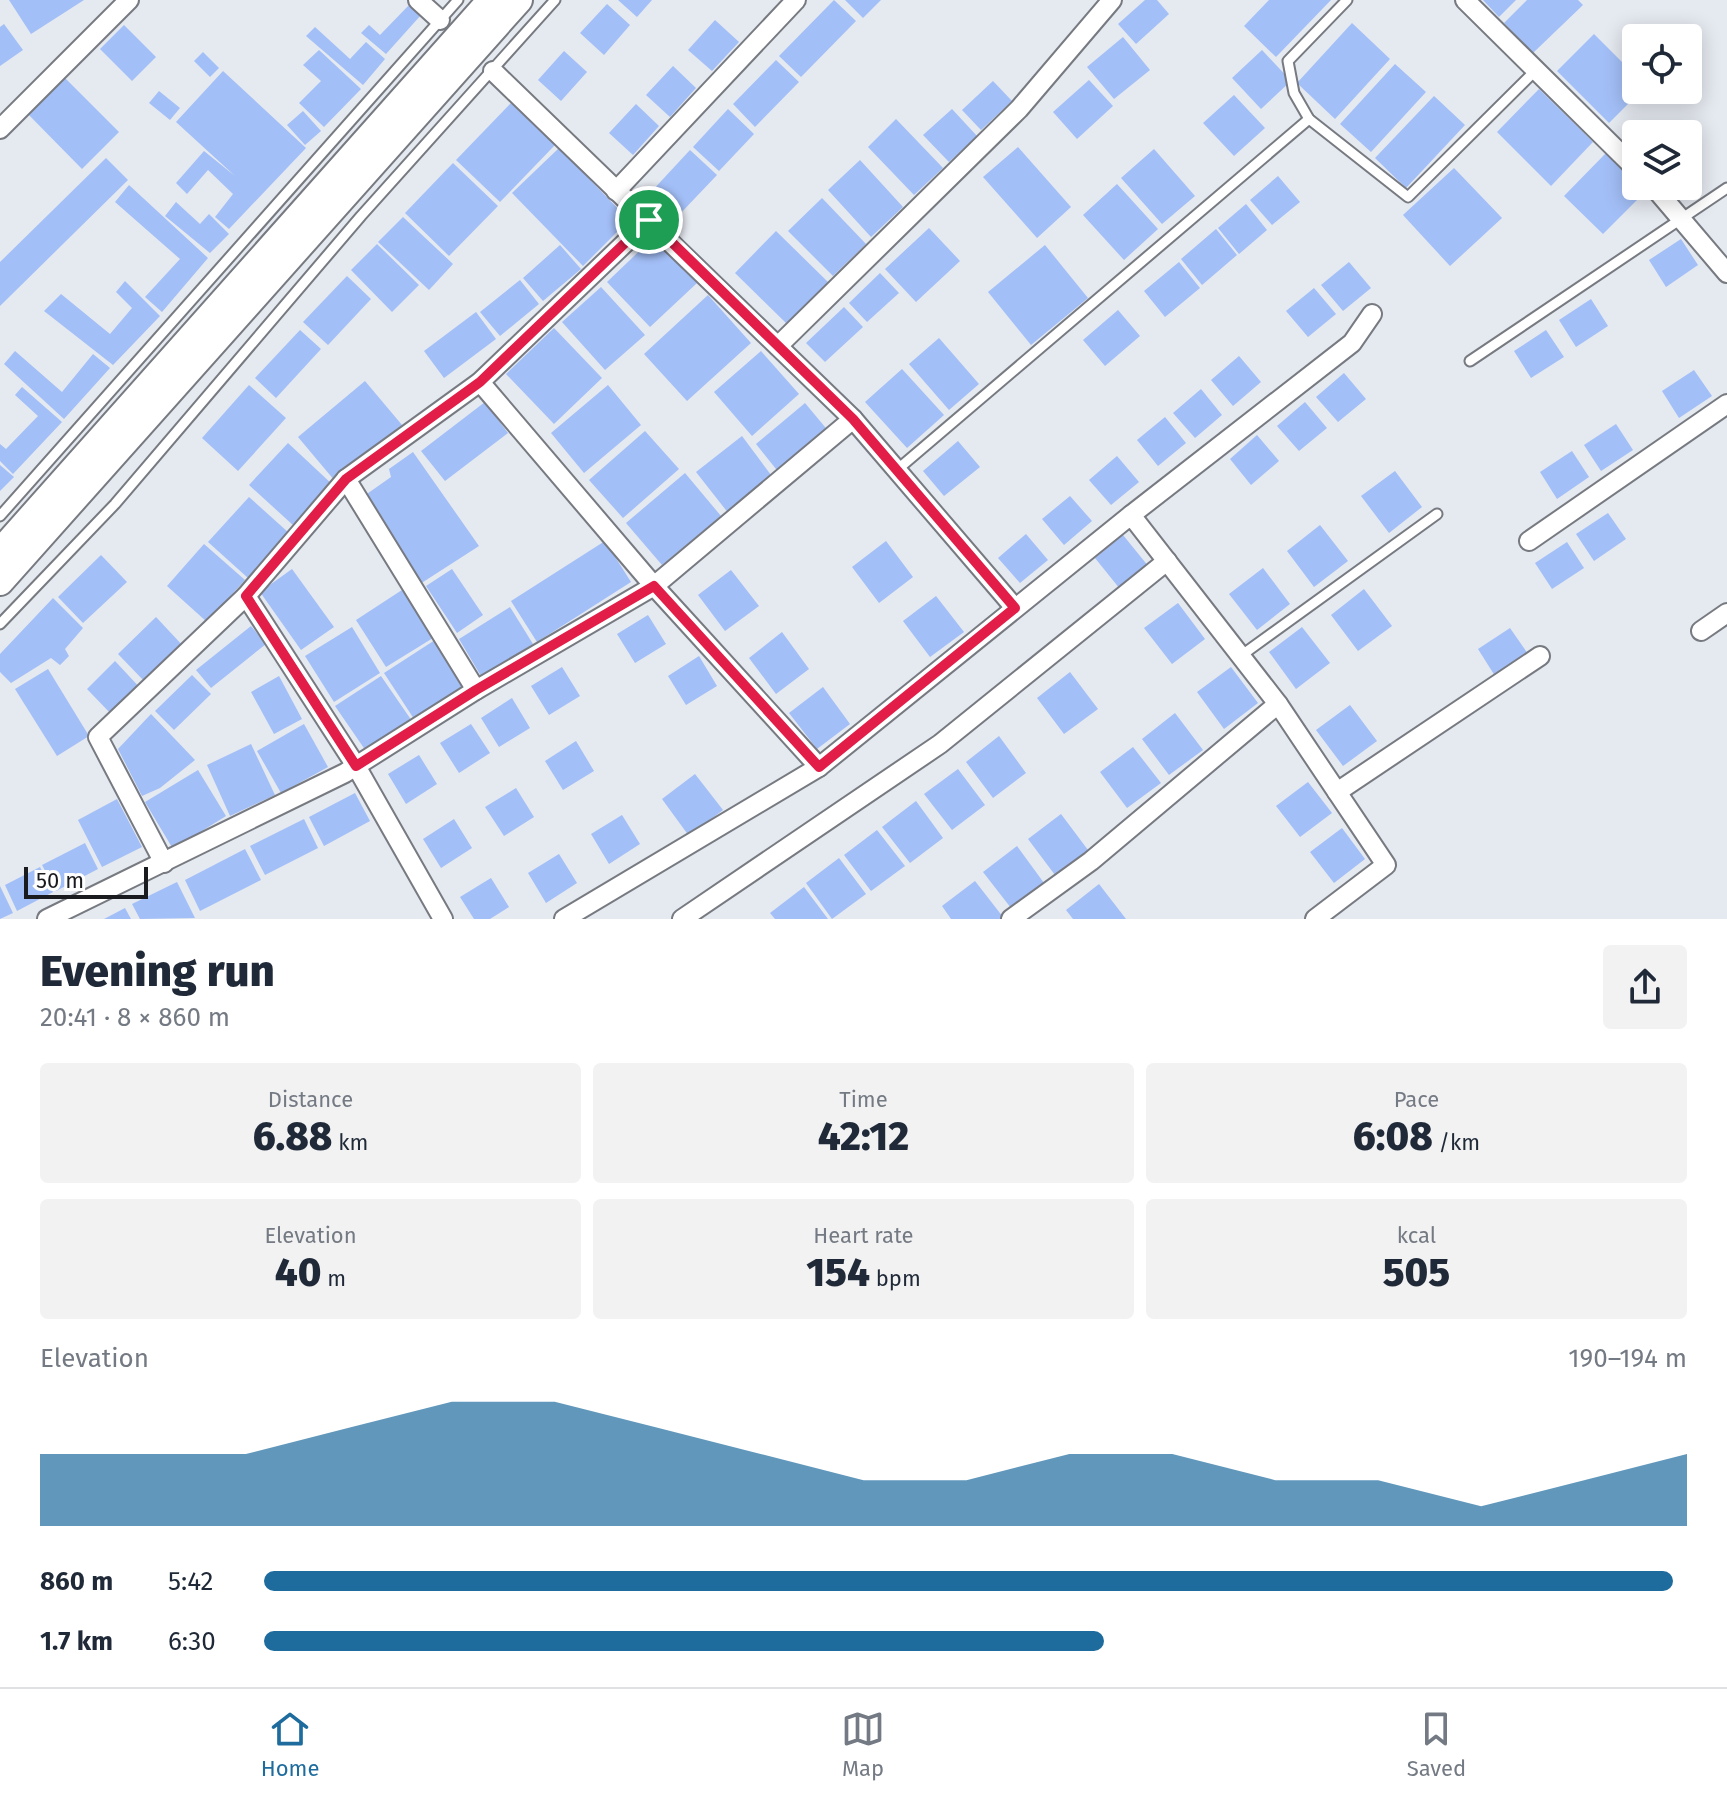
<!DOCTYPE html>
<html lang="en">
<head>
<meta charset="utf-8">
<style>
	:root { --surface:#fff; --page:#f2f2f3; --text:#1f2937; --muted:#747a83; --line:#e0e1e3; --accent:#1e6c9e }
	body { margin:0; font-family:"Fira Sans",sans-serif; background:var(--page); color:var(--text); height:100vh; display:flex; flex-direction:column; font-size:30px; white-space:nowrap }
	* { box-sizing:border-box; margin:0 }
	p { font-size:26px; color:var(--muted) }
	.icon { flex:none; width:44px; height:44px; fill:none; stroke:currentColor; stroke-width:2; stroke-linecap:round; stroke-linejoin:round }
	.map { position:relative; height:919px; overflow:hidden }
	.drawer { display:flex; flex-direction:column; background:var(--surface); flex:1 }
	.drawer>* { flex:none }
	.tools { position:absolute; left:1622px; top:24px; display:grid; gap:16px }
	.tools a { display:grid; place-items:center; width:80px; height:80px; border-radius:8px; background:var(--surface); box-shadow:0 4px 20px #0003; font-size:40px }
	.scale { position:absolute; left:24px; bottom:20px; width:124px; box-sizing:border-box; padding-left:8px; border:4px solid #1a1b1e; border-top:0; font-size:22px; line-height:28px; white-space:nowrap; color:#1a1b1e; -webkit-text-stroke:6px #fff; paint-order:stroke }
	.pin { position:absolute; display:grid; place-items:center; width:68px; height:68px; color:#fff; margin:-34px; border:4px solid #fff; border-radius:50%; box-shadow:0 2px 8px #0007 }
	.round { display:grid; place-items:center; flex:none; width:84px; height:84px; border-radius:8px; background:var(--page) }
	.head { display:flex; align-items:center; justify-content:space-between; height:136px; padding:0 40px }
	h1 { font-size:44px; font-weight:800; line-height:60px }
	.figures { display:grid; grid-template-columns:repeat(3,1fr); gap:12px; height:136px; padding:8px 40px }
	.figures div { display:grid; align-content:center; border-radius:8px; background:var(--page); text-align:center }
	.figures b { font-size:40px; font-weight:800 }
	.figures small { font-size:22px; font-weight:400 }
	.figures p { font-size:22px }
	.chart { height:224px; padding:16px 40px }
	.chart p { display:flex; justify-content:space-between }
	.chart svg { width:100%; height:144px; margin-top:8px; fill:var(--accent); opacity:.7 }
	ul { padding:0 40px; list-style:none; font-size:26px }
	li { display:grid; grid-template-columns:128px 96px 1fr; align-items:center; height:60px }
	li i { height:20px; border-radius:10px; background:var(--accent) }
	.menu { display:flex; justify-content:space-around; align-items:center; height:112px; border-top:2px solid var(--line); background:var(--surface); font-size:22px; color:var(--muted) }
	.menu a { display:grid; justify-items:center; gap:4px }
	.menu .current { color:var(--accent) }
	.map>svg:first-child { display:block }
	.building { fill:#a3bff7 }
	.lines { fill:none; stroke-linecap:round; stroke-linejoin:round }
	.lane-casing { stroke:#777a81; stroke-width:13 }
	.street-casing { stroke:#777a81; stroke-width:22 }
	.secondary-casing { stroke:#777a81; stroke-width:30 }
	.lane { stroke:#fff; stroke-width:9 }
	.street { stroke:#fff; stroke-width:18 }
	.secondary { stroke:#fff; stroke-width:26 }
	.route-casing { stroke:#fff; stroke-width:16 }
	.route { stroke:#e11d48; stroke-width:10 }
</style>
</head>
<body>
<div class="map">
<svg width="1727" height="919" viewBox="0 0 1727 919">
	<rect width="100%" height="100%" fill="#e5e9f0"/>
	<g class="building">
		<path d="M 9,0 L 84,0 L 31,34 Z"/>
		<path d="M 618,0 L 652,0 L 637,17 Z"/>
		<path d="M 834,0 L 856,21 L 801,77 L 779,56 Z"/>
		<path d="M 845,0 L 881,0 L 863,18 Z"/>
		<path d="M 1145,0 L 1157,0 L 1169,14 L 1136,44 L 1118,24 Z"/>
		<path d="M 1269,0 L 1331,0 L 1276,57 L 1244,26 Z"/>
		<path d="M 1483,0 L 1516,0 L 1499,17 Z"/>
		<path d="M 1527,0 L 1578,0 L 1583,5 L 1533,53 L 1504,23 Z"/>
		<path d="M 410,4 L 421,15 L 386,54 L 361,33 L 369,25 L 380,35 Z"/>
		<path d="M 607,4 L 630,25 L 604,55 L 580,33 Z"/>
		<path d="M 715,20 L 739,42 L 712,71 L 688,50 Z"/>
		<path d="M 1352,23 L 1390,59 L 1335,119 L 1297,83 Z"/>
		<path d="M 4,24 L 23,50 L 0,66 L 0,27 Z"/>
		<path d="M 124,25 L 156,57 L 132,81 L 100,49 Z"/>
		<path d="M 315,27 L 350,59 L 366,42 L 385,59 L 363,85 L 306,36 Z"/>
		<path d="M 1594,34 L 1636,76 L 1636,90 L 1642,90 L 1609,123 L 1557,71 Z"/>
		<path d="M 1123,37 L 1150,70 L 1114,99 L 1087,67 Z"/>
		<path d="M 319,50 L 361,89 L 324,127 L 299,103 L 321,81 L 303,65 Z"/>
		<path d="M 1262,50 L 1291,81 L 1261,109 L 1232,78 Z"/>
		<path d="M 564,51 L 587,72 L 561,101 L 538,80 Z"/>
		<path d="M 203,52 L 219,68 L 210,77 L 194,61 Z"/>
		<path d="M 776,60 L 799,82 L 755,127 L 733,104 Z"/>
		<path d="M 1395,64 L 1426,92 L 1371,152 L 1340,124 Z"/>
		<path d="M 673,66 L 696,88 L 670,117 L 646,95 Z"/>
		<path d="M 223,71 L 306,148 L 229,229 L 215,217 L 233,194 L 208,170 L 187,194 L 176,183 L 204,151 L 235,176 L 176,122 Z"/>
		<path d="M 60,73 L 119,132 L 82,169 L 24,110 Z"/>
		<path d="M 1089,80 L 1113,106 L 1077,139 L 1053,112 Z"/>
		<path d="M 993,81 L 1012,101 L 981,130 L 962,110 Z"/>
		<path d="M 1539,89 L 1593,142 L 1551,186 L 1497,132 Z"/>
		<path d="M 159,91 L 180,108 L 170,120 L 149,103 Z"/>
		<path d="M 1234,95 L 1265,128 L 1234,156 L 1203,123 Z"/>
		<path d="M 1434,96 L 1465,125 L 1406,188 L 1375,158 Z"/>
		<path d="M 511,103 L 555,145 L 500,202 L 456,160 Z"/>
		<path d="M 636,104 L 659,126 L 633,155 L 609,133 Z"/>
		<path d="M 728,109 L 754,134 L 719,171 L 693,147 Z"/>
		<path d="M 952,109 L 977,136 L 949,162 L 923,135 Z"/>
		<path d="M 303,111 L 321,131 L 305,145 L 287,125 Z"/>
		<path d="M 896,119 L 943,168 L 914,195 L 868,147 Z"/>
		<path d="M 1018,147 L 1071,207 L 1037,238 L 983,177 Z"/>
		<path d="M 559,148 L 629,220 L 583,266 L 512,193 Z"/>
		<path d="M 1154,149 L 1195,196 L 1162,224 L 1121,178 Z"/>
		<path d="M 690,150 L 717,175 L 677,217 L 651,192 Z"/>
		<path d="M 1607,152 L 1636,181 L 1636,186 L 1646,191 L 1603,234 L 1564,196 Z"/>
		<path d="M 106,158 L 128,180 L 0,306 L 0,262 Z"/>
		<path d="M 860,160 L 903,207 L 871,237 L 828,190 Z"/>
		<path d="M 453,163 L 498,206 L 449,256 L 405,213 Z"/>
		<path d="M 1454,168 L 1502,218 L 1450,266 L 1403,215 Z"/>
		<path d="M 1278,176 L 1300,202 L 1272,225 L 1250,200 Z"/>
		<path d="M 1117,184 L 1158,229 L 1124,260 L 1083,215 Z"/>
		<path d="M 129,185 L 208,258 L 162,312 L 145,297 L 180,259 L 115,202 Z"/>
		<path d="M 822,198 L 866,244 L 833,276 L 788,231 Z"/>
		<path d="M 176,202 L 200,224 L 209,214 L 229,234 L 210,253 L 165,216 Z"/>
		<path d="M 1246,204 L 1267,230 L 1239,254 L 1218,228 Z"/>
		<path d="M 403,217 L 453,264 L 429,290 L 378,242 Z"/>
		<path d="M 929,228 L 960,261 L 916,302 L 885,269 Z"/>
		<path d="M 1216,229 L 1237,255 L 1202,285 L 1181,259 Z"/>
		<path d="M 776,231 L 828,282 L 787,324 L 735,273 Z"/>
		<path d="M 654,237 L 697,283 L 650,327 L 607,282 Z"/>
		<path d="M 1681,239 L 1698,265 L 1666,287 L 1649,260 Z"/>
		<path d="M 377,244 L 419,285 L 392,312 L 351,270 Z"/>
		<path d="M 560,245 L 581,269 L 543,301 L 523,278 Z"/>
		<path d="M 1045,245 L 1088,298 L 1031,345 L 988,292 Z"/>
		<path d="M 1179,262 L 1200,288 L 1165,317 L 1144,291 Z"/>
		<path d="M 1349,262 L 1371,288 L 1343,311 L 1321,285 Z"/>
		<path d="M 880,273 L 899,293 L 867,322 L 849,303 Z"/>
		<path d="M 347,276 L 371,299 L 328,345 L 303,322 Z"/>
		<path d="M 520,280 L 539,304 L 500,336 L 480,312 Z"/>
		<path d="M 125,281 L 160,316 L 113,365 L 44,311 L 61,294 L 110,334 L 132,308 L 116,292 Z"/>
		<path d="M 601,287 L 645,335 L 605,370 L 562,322 Z"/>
		<path d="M 1314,288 L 1336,314 L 1308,337 L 1286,311 Z"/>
		<path d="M 708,295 L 751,343 L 687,401 L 644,354 Z"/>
		<path d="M 1591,299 L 1608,326 L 1576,347 L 1559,320 Z"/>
		<path d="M 844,307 L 863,327 L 825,362 L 806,343 Z"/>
		<path d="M 1118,310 L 1140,336 L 1105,366 L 1083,340 Z"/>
		<path d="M 476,312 L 496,339 L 444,378 L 424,351 Z"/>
		<path d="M 554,328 L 602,378 L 554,424 L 506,374 Z"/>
		<path d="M 300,330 L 321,349 L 276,398 L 255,378 Z"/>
		<path d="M 1546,330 L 1564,357 L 1531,378 L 1514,351 Z"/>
		<path d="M 939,338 L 979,384 L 949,410 L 909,364 Z"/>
		<path d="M 15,351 L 62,392 L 93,354 L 110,368 L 64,419 L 4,364 Z"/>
		<path d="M 761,351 L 799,394 L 752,436 L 714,392 Z"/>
		<path d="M 1239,356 L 1261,382 L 1233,406 L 1211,380 Z"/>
		<path d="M 902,369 L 944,415 L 907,448 L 865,402 Z"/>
		<path d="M 1694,370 L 1712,396 L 1679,418 L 1662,391 Z"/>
		<path d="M 1344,373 L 1366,399 L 1338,422 L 1316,397 Z"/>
		<path d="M 365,381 L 402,425 L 335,481 L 298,437 Z"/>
		<path d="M 249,385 L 286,418 L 238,471 L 202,438 Z"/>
		<path d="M 608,385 L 641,425 L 584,473 L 551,433 Z"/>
		<path d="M 22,387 L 62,422 L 13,474 L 0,461 L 0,444 L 6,449 L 38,416 L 15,395 Z"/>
		<path d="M 1201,389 L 1222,415 L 1195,438 L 1173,413 Z"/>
		<path d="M 485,402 L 508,433 L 445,481 L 421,451 Z"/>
		<path d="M 1305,402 L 1327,428 L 1299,451 L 1277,426 Z"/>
		<path d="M 805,403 L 830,433 L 780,474 L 756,444 Z"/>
		<path d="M 1165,417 L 1186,443 L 1158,466 L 1137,440 Z"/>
		<path d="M 1616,424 L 1633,450 L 1601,471 L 1584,445 Z"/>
		<path d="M 645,431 L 679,469 L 623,518 L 589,480 Z"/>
		<path d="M 1257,435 L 1279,461 L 1251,485 L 1230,459 Z"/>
		<path d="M 742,436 L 774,479 L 729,514 L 696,472 Z"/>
		<path d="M 958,441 L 980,467 L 944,496 L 923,471 Z"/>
		<path d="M 288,443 L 333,485 L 294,526 L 249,485 Z"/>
		<path d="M 1572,451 L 1589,477 L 1557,499 L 1540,472 Z"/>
		<path d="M 413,452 L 479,546 L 420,584 L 364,496 L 391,477 L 389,469 Z"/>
		<path d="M 1117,456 L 1139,482 L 1111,505 L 1089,480 Z"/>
		<path d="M 0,465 L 14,477 L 0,491 Z"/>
		<path d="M 1395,471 L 1422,507 L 1389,533 L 1361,496 Z"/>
		<path d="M 685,473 L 721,516 L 662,565 L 626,523 Z"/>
		<path d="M 1070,496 L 1092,521 L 1064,545 L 1042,519 Z"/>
		<path d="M 249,497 L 289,533 L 248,578 L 208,542 Z"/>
		<path d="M 1608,513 L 1626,539 L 1594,561 L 1576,534 Z"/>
		<path d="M 1320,525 L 1348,561 L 1314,587 L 1287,551 Z"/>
		<path d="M 1026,534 L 1048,560 L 1020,583 L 998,558 Z"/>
		<path d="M 1123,535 L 1149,567 L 1120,589 L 1095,558 Z"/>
		<path d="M 605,541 L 631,582 L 537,642 L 511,601 Z"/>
		<path d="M 886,541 L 913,577 L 879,603 L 852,567 Z"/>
		<path d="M 1567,542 L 1584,568 L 1552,589 L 1535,563 Z"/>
		<path d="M 204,544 L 245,580 L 207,622 L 167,586 Z"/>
		<path d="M 101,555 L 127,582 L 83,623 L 58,597 Z"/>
		<path d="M 1263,568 L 1290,604 L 1257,630 L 1229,594 Z"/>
		<path d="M 292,569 L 334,627 L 301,650 L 260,592 Z"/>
		<path d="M 452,569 L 483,615 L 457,633 L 426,586 Z"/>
		<path d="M 731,570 L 759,606 L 725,631 L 698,595 Z"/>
		<path d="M 1364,589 L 1392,626 L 1358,651 L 1331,615 Z"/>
		<path d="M 402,590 L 433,638 L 386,667 L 356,620 Z"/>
		<path d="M 936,596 L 964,632 L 930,657 L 903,621 Z"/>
		<path d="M 53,598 L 83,628 L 65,649 L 69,656 L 60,665 L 51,658 L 11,683 L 0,672 L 0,654 Z"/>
		<path d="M 1178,603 L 1205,639 L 1172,664 L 1144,628 Z"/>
		<path d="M 510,607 L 533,644 L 481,676 L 459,639 Z"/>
		<path d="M 648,615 L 666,644 L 635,663 L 617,634 Z"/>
		<path d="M 156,617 L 184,647 L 147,684 L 118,654 Z"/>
		<path d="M 251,626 L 266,644 L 211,688 L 196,670 Z"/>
		<path d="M 352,627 L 380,673 L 334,702 L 305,656 Z"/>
		<path d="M 1302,627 L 1330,663 L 1296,689 L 1269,652 Z"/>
		<path d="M 1510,628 L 1528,654 L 1495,676 L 1478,649 Z"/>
		<path d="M 782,632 L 809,669 L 776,694 L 749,658 Z"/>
		<path d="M 435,640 L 467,689 L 416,722 L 384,673 Z"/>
		<path d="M 699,656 L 717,686 L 686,705 L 668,676 Z"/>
		<path d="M 115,661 L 142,690 L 114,717 L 87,689 Z"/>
		<path d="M 562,667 L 580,696 L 549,715 L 531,686 Z"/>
		<path d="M 1231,667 L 1258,703 L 1224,729 L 1197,692 Z"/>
		<path d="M 48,669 L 89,736 L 57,756 L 15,689 Z"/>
		<path d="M 1070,672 L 1098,709 L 1064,734 L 1037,698 Z"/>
		<path d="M 192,675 L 211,694 L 174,730 L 155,711 Z"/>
		<path d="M 279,676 L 302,719 L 274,734 L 251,692 Z"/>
		<path d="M 381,676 L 414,724 L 368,754 L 335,706 Z"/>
		<path d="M 823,687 L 850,724 L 817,749 L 789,713 Z"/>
		<path d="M 512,698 L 530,728 L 499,747 L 481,718 Z"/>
		<path d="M 1350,705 L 1377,741 L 1343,766 L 1316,730 Z"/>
		<path d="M 1175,713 L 1203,750 L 1169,775 L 1142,739 Z"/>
		<path d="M 151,714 L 195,760 L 160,788 L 142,796 L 118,749 Z"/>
		<path d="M 304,724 L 328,767 L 281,793 L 257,751 Z"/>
		<path d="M 471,724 L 490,753 L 459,773 L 440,743 Z"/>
		<path d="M 999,736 L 1026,773 L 993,798 L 966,762 Z"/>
		<path d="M 576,741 L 594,771 L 563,790 L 545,761 Z"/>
		<path d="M 251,744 L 275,795 L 230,816 L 207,765 Z"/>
		<path d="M 1133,747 L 1161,783 L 1127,808 L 1100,772 Z"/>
		<path d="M 419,755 L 437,784 L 406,804 L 388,774 Z"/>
		<path d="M 958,769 L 985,805 L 952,830 L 924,794 Z"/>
		<path d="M 198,770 L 226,816 L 173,849 L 145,802 Z"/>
		<path d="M 695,774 L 723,810 L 689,836 L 662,799 Z"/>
		<path d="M 1308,782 L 1332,813 L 1300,837 L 1276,806 Z"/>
		<path d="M 516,788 L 534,817 L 504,836 L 485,807 Z"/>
		<path d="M 355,793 L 370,821 L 324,846 L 309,817 Z"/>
		<path d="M 117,799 L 142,847 L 102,867 L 78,820 Z"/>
		<path d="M 916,801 L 943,838 L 910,863 L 882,827 Z"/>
		<path d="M 1061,814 L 1088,850 L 1055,875 L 1028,839 Z"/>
		<path d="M 622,815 L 640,844 L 609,864 L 591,834 Z"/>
		<path d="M 304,819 L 318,848 L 265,875 L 250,846 Z"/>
		<path d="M 454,819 L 472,848 L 441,868 L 423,839 Z"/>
		<path d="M 1342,828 L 1365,859 L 1334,883 L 1310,852 Z"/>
		<path d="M 877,830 L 905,866 L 871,891 L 844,855 Z"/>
		<path d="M 85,843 L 98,869 L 56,891 L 42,865 Z"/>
		<path d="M 1017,846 L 1044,883 L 1011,908 L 983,872 Z"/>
		<path d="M 245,849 L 261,880 L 200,911 L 185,880 Z"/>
		<path d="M 559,854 L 577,883 L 546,903 L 528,873 Z"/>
		<path d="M 839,858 L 866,894 L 832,919 L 806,883 Z"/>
		<path d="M 40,867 L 53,892 L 17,911 L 5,885 Z"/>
		<path d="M 491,878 L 509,907 L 490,919 L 474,919 L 460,897 Z"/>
		<path d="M 975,881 L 1003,917 L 1000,919 L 951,919 L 942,906 Z"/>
		<path d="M 177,882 L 195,918 L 140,919 L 132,904 Z"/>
		<path d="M 1099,884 L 1126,919 L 1073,919 L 1066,910 Z"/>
		<path d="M 0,886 L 13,913 L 0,919 Z"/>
		<path d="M 804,887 L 828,919 L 775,919 L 770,913 Z"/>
		<path d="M 125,908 L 131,919 L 104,919 Z"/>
	</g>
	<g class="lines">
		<g class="lane-casing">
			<g id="lane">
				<path d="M 1347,0 L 1288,61 L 1294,93 L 1309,119 L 1408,197 L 1536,70"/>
				<path d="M 1470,361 L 1727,188"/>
				<path d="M 898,469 L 1309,119"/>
				<path d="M 0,516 L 458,0"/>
				<path d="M 0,624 L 115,504 L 361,216 L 555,0"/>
				<path d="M 1242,655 L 1437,514"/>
			</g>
		</g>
		<g class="street-casing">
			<g id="street">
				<path d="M 418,0 L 440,20"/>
				<path d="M 1465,0 L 1636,169"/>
				<path d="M 493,71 L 853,419 L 1015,608"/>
				<path d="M 0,129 L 129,0"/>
				<path d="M 1653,186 L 1727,273"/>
				<path d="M 616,191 L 796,0"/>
				<path d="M 778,346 L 1019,109 L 1112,0"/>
				<path d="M 480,382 L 654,586 L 819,767"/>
				<path d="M 346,479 L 476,690"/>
				<path d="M 1131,515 L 1352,343 L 1372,314"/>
				<path d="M 1529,541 L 1727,404"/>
				<path d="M 246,596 L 356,766 L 443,919"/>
				<path d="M 1701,631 L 1727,613"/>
				<path d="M 1337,792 L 1540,656"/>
				<path d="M 164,863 L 98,737 L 246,596 L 346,479 L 480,382 L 649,220"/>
				<path d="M 47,919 L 345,773 L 476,690 L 654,586 L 853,419"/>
				<path d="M 564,919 L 819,767 L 1131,515 L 1278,704 L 1386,865 L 1315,919"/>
				<path d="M 682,919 L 940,744 L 1167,561"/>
				<path d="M 1011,919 L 1091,861 L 1278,704"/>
			</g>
		</g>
		<g class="secondary-casing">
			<g id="secondary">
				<path d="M 0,552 L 491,0"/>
				<path d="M 0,582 L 519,0"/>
			</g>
		</g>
		<use href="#lane" class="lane"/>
		<use href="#street" class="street"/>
		<use href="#secondary" class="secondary"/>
	</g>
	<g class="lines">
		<g class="route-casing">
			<path id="route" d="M 649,220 L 853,419 L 1015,608 L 819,767 L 654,586 L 476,690 L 356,766 L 246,596 L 346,479 L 480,382 Z"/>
		</g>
		<use href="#route" class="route"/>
	</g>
</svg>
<div class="tools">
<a><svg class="icon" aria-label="locate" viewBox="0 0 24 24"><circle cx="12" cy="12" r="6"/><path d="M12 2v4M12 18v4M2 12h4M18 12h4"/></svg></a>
<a><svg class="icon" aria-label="layers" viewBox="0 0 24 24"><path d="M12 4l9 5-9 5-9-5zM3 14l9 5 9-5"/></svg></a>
</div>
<div class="scale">50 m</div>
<div class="pin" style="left:649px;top:220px;background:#1e9e55"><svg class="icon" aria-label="arrive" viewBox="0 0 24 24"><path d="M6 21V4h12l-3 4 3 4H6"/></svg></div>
</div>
<section class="drawer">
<div class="head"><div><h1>Evening run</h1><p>20:41 · 8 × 860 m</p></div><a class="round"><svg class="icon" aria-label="share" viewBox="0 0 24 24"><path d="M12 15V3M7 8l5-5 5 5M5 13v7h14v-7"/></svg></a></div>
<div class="figures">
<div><p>Distance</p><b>6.88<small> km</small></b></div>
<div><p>Time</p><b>42:12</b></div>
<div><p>Pace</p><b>6:08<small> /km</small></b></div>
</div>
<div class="figures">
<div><p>Elevation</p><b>40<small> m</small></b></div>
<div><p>Heart rate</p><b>154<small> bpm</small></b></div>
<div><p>kcal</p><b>505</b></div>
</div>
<div class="chart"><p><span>Elevation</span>190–194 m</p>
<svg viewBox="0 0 160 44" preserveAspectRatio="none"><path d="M0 44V22L10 22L20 22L30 14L40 6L50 6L60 14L70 22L80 30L90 30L100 22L110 22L120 30L130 30L140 38L150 30L160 22V44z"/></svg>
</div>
<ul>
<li><b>860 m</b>5:42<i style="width:99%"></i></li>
<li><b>1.7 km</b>6:30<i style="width:59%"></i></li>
</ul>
</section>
<nav class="menu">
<a class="current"><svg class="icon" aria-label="home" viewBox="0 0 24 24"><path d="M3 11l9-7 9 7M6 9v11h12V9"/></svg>Home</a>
<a><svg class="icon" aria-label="map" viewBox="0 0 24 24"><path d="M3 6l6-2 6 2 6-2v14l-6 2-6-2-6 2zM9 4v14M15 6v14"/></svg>Map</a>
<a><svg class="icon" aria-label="saved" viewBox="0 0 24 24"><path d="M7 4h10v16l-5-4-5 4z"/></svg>Saved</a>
</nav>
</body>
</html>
